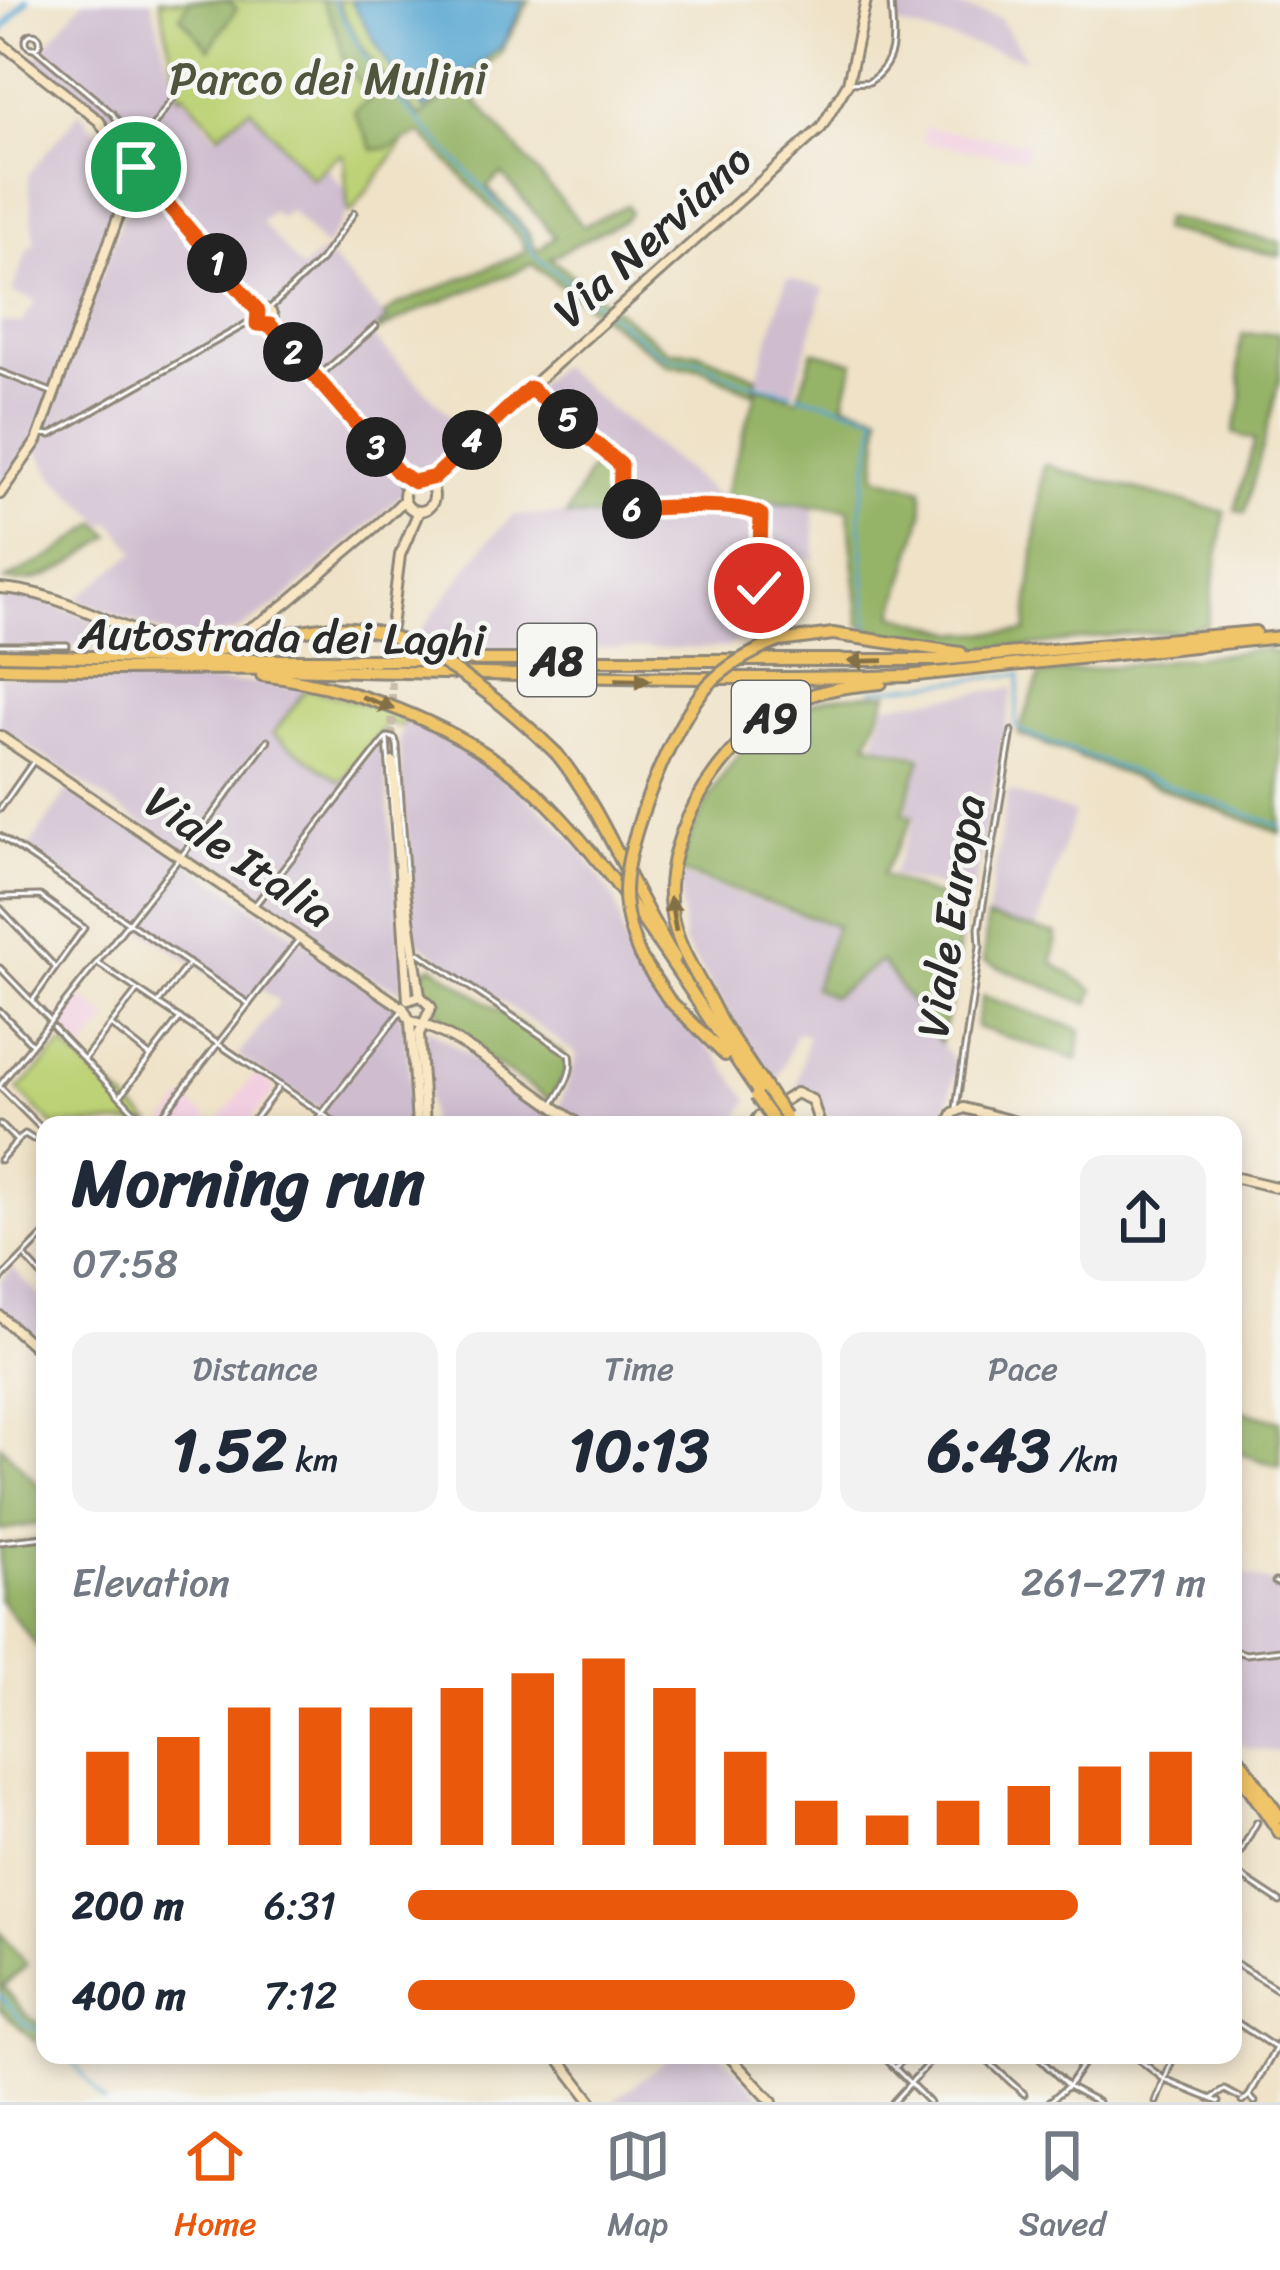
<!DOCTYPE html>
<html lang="en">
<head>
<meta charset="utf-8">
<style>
	:root { --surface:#fff; --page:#f2f2f3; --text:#1f2937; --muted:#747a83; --line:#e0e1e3; --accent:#ea580c }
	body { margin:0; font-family:Sriracha,sans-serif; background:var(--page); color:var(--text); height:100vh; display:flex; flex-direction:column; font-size:45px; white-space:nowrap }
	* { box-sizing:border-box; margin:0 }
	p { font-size:39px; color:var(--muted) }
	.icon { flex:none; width:66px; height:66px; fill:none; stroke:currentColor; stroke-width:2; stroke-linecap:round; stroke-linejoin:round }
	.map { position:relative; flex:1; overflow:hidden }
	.drawer { position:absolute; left:36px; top:1116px; width:1206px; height:948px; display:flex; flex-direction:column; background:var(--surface); border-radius:24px; box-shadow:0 6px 18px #0003 }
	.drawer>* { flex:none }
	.pin { position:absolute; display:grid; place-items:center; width:102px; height:102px; color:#fff; margin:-51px; border:6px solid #fff; border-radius:50%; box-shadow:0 3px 12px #0007 }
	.km { position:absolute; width:60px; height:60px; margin:-30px; border-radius:50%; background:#222; color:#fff; font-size:33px; line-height:60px; text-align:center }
	.round { display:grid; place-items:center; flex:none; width:126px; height:126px; border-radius:24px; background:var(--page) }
	.overview { display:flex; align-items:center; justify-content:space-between; height:204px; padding:0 36px }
	h1 { font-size:66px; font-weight:800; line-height:90px }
	.stats { display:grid; grid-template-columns:repeat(3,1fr); gap:18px; height:204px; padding:12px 36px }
	.stats div { display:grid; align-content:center; border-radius:24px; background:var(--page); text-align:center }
	.stats b { font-size:60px; font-weight:800 }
	.stats small { font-size:33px; font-weight:400 }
	.stats p { font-size:33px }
	.chart { height:336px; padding:24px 36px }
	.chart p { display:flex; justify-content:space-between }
	.chart svg { width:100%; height:216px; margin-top:12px; stroke:var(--accent); stroke-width:6 }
	ul { padding:0 36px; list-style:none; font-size:39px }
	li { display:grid; grid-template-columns:192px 144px 1fr; align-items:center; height:90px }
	li i { height:30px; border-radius:15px; background:var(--accent) }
	.tabs { display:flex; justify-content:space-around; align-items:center; height:168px; border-top:3px solid var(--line); background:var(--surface); font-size:33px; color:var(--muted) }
	.tabs a { display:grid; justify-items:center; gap:6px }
	.tabs .on { color:var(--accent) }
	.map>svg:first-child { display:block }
	.built { fill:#f2cfe0 }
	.industrial { fill:#cfbdcf }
	.green { fill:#bdd276; stroke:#747e50; stroke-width:3 }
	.forest { fill:#96b467; stroke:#607049; stroke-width:3; fill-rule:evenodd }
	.water { fill:#59a7d2; stroke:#42697e; stroke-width:3 }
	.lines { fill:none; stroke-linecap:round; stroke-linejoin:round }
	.stream { stroke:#59a7d2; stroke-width:3 }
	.canal { stroke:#59a7d2; stroke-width:6 }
	.secondary-tunnel { stroke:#c8bda8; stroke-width:8; stroke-dasharray:8 4; stroke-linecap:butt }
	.street-casing { stroke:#8d8679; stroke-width:9 }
	.secondary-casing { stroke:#8d8679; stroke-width:14 }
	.highway-casing { stroke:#8d8679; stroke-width:16 }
	.street { stroke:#fff; stroke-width:3 }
	.secondary { stroke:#f9e7c3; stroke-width:8 }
	.highway { stroke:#f0c469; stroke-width:10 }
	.highway-bridge-casing { stroke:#8d8679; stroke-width:16; stroke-linecap:butt }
	.highway-bridge { stroke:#f0c469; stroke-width:10 }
	.oneway { fill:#847047 }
	.route-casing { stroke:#fff; stroke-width:24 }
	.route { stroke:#ea580c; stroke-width:15 }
	.labels { text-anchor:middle; stroke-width:9; stroke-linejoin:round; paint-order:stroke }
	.shield { fill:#f6f6f2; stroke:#686867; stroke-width:3 }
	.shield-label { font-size:42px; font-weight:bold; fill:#2b2b2b }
	.park-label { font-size:45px; fill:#50553e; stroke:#f6f6f2 }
	.street-label { font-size:45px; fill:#2b2b2b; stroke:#f6f6f2 }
</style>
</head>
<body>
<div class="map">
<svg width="1280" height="2102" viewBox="0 0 1280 2102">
	<rect width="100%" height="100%" fill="#f6f6f2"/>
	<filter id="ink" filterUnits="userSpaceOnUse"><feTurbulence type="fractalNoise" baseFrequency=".00833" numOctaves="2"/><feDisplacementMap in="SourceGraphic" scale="24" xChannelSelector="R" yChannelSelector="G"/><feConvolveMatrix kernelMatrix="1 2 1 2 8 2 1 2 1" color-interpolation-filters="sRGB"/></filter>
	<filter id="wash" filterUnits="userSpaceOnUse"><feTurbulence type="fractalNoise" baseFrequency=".004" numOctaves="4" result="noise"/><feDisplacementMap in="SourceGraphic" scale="48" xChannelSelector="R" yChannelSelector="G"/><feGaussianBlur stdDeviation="2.7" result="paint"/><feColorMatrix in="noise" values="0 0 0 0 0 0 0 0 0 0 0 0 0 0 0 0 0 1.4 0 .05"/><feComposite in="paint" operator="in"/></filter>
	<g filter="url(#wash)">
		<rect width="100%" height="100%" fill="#efe2c7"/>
		<g class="built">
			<path d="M 925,127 L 1028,143 L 1025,159 L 922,142 Z"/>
			<path d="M 79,995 L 110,1018 L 83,1051 L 57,1023 Z"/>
			<path d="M 255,1074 L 272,1085 L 273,1092 L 247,1125 L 164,1125 L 184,1099 L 216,1124 Z"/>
		</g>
		<g class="industrial">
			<path d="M 84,0 L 151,0 L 174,85 L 215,136 L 250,108 L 311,179 L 326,167 L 347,192 L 349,209 L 325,248 L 290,210 L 280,218 L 273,211 L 261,222 L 302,269 L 323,251 L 328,255 L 387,319 L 371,335 L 469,435 L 280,603 L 236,631 L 205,638 L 178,639 L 76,599 L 136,552 L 111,522 L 105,525 L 52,475 L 38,451 L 122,218 L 138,202 L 161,195 L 125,154 L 106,120 L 33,61 Z"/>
			<path d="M 892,0 L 931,0 L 1000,18 L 1026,59 L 895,24 Z"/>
			<path d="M 79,112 L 107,142 L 113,165 L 115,199 L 109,234 L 38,430 L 29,449 L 0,488 L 0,322 L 22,323 L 36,301 L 12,292 L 30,245 L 35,245 L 28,175 Z"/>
			<path d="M 787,278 L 824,288 L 794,393 L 756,381 Z"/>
			<path d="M 558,365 L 719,498 L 814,506 L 815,559 L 763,561 L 759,625 L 726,648 L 426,649 L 421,630 L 487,542 L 513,515 L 616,516 L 616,464 L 531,391 Z"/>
			<path d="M 15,591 L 168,647 L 0,648 L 0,595 Z"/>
			<path d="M 0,676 L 257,683 L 306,689 L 273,734 L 388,723 L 383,746 L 405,992 L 365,975 L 0,727 Z"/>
			<path d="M 1013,688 L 973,894 L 891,876 L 916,818 L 906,814 L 923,756 L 874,743 L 886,705 Z"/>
			<path d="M 406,719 L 484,761 L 551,818 L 583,853 L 616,902 L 622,934 L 637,972 L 661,1003 L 717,1056 L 749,1100 L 734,1125 L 587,1125 L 559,1107 L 577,1056 L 574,1052 L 415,940 L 399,740 Z"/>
			<path d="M 72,784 L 395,1003 L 404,1023 L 415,1125 L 319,1125 L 320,1110 L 238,1056 L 279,1002 L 259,987 L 248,1001 L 27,850 Z"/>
			<path d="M 1008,791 L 1074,813 L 1037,928 L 987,918 Z"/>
			<path d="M 680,875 L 835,928 L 812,990 L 832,999 L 880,963 L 956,1064 L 944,1125 L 823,1125 L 820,1104 L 814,1095 L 796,1090 L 808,1035 L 796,1033 L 775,1087 L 684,943 Z"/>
			<path d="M 427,1028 L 541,1103 L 574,1125 L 430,1125 L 423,1042 Z"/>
			<path d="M 13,1268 L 45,1302 L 45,1334 L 34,1344 L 0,1314 L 0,1281 Z"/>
			<path d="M 1233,1571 L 1280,1586 L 1280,1651 L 1276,1662 L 1280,1664 L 1280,1752 L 1248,1749 L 1233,1739 Z"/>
			<path d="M 673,2055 L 721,2055 L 766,2102 L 613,2102 Z"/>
		</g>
		<g class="green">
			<path d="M 160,0 L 530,0 L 500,54 L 415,126 L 351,213 L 348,212 L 344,156 L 340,154 L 312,179 L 250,108 L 219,134 L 183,93 L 179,97 Z"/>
			<path d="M 306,689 L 375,706 L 406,719 L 400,727 L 388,723 L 341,782 L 273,734 Z"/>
			<path d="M 63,1045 L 151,1123 L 53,1125 L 18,1090 Z"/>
		</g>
		<g class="forest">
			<path d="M 190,0 L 227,0 L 237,8 L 209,49 L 180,16 Z"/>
			<path d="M 321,0 L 337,0 C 357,46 386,81 420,117 L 462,84 L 583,226 L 627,205 L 630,213 L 625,219 L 550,258 L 668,351 L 697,352 L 757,377 L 753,393 L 700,368 L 669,366 L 532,264 C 482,289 427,302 380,331 L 378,328 L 387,319 L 384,315 L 397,305 L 526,252 L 522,240 L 421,133 L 389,148 L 373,150 L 354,112 L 372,97 L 346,67 L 336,29 ZM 502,174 L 555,237 L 537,251 L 528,232 L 487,187 Z"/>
			<path d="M 1164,218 L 1280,242 L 1280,256 L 1161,230 Z"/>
			<path d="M 1280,333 L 1280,378 L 1245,513 L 1235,510 L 1255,440 L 1233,433 C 1236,421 1243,405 1242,393 C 1240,371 1235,357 1243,334 Z"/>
			<path d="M 813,351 L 854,362 L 844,403 L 880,414 L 876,476 L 922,489 L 923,513 L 894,615 L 959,633 L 1026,632 L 1043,466 L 1047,464 L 1067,472 L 1225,512 L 1207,624 C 1180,635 1144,632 1115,635 C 1022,646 949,665 860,625 L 848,509 L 724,498 L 758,387 L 798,399 Z"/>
			<path d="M 605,455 L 616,464 L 616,517 L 566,516 L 589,472 Z"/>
			<path d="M 98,523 L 111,536 C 79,558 46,588 5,580 L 55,554 Z"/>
			<path d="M 1265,649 L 1280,654 L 1280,833 L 1018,734 L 1040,675 Z"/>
			<path d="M 888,693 L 867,743 L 921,758 L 903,813 L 913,818 L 882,875 L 932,895 L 963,896 L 964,902 L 951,1000 L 940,1042 L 881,961 L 832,997 L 814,988 L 836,926 L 679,871 C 698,804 743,725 814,702 C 838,694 863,695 888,693 Z"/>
			<path d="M 987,918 L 1057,934 L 1053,963 L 1094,990 L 1089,1004 L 984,961 Z"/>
			<path d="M 433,966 L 563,1054 L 567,1071 L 550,1100 C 513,1074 444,1041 432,997 L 421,991 L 421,971 Z"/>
			<path d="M 983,996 L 1081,1030 L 1078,1060 L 976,1027 Z"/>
			<path d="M 1240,1410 L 1280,1421 L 1280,1467 L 1233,1451 L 1233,1430 Z"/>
			<path d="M 0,1444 L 45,1493 L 45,1523 L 0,1530 Z"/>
			<path d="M 45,1540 L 45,1656 L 0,1600 L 0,1545 Z"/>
			<path d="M 0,1932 L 27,1965 L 3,1986 L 27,2016 L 45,2027 L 45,2050 L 0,2009 Z"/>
		</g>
		<path class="water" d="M 351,0 L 525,0 L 502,46 L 424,109 L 392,71 Z"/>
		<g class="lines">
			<g class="stream">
				<path d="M 333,0 L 370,66 L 388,88 L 523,231 L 534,255 L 661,354 L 675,359 L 698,360 L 736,379 L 792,393"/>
				<path d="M 798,395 L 877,415 L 860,509 L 868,631"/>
				<path d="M 872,690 L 1020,674 L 1015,725 L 1030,735 L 1280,826"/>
				<path d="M 0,1995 L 25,2024 L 45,2034"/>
				<path d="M 68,2055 L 104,2102"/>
			</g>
			<path class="canal" d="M 0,32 L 27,0"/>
		</g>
	</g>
	<g filter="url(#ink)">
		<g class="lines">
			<path class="secondary-tunnel" d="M 391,634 L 393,762"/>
			<g class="street-casing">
				<g id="street">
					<circle cx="33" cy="41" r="7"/>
					<path d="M 34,48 L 113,114 L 128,136 L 144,144"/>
					<path d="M 849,83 L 869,82 C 901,59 892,34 891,0"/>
					<path d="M 136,168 L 149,132 L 178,91"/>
					<path d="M 269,309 L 321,260 L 354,213"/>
					<path d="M 0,372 L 54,393"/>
					<path d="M 318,377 L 376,326"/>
					<path d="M 532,390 L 621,465 L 620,509 L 754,510 L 761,515 L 759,588"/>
					<path d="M 42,434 L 51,435 L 255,319"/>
					<path d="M 0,645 L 67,645"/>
					<path d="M 389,737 L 395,739 L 397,745 L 407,884"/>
					<path d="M 387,739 L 396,861"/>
					<path d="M 0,809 L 33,762"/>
					<path d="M 0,836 L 249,1004"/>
					<path d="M 183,854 L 268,740"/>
					<path d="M 0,897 L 40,896 L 84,928 L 32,1001"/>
					<path d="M 255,905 L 387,737"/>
					<path d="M 0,908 L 55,967"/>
					<path d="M 419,953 L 570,1055 C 574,1072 562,1090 553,1104"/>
					<path d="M 99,964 L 339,1125"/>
					<path d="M 0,968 L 51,1021"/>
					<path d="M 159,1002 L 189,963"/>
					<path d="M 0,1011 L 32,1044"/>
					<path d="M 112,1026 L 150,1056"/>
					<path d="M 53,1027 L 147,1125"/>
					<path d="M 84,1059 L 137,991"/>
					<path d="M 0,1085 L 177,861"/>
					<path d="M 0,1087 L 45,1132"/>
					<path d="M 121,1095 L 180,1018"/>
					<path d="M 956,1108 L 980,946 L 979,928 L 1012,731"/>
					<path d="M 0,1124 L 16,1140"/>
					<path d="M 155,1125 L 300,938"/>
					<path d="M 250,1125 L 278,1088"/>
					<path d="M 313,1125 L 403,1009"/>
					<path d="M 18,1140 L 25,1134 L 33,1139"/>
					<path d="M 0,1160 L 17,1141"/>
					<path d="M 26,1258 L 45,1279"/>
					<path d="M 0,1280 L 45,1234"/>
					<path d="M 0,1542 L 45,1537"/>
					<path d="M 1275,1582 L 1280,1584"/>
					<path d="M 1233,1650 L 1246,1654 L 1280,1650"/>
					<path d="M 1233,1865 L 1257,1822"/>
					<path d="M 1233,1871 L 1280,1902"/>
					<path d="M 1233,1962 L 1280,1991"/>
					<path d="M 1233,2020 L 1274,2047"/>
					<path d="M 882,2055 L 929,2102"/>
					<path d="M 987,2055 L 984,2058 L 1024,2094"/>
					<path d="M 1036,2055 L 1068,2086 L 1098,2102"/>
					<path d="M 1133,2055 L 1165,2080 L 1219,2102"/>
					<path d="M 896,2067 L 907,2055"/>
					<path d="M 1249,2096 L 1280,2041"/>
					<path d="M 1211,2099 L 1225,2090 L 1240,2098"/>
					<path d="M 893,2102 L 936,2055"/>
					<path d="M 1049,2102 L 1068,2086 L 1089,2055"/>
					<path d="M 1156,2102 L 1171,2063 L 1168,2055"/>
					<path d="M 1242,2102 L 1249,2096 L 1255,2102"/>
				</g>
			</g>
			<g class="secondary-casing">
				<g id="secondary">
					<path d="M 0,42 L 99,121 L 121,155 L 258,311"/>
					<path d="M 123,184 L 135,197 L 145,192 L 147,184"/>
					<circle cx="264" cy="318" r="9"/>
					<path d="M 270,325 L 398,473 L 406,489"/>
					<circle cx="419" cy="496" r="15"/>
					<path d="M 431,487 L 453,456 L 821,128 L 848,83 L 866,0"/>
					<path d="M 0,494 L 37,441 L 120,212 L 123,178 L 114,144"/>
					<path d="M 0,588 C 56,591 105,623 158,639 C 232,662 284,605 335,561 C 358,541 383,522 404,500"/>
					<path d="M 391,627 L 400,555 L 419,511"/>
					<path d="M 0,736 L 403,1008"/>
					<path d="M 393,762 L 408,1000"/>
					<path d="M 403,876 L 420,996"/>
					<path d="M 408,1000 L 420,996 L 431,1007 L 419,1034 L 425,1125"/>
					<path d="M 403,1008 L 410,1021 C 458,1031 536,1096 580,1125"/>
					<path d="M 410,1021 L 417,1125"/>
					<path d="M 753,1125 L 758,1117 L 796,1093 L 812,1100 L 820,1125"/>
					<path d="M 948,1125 L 953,1113 L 964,1108 L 1027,1125"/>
					<path d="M 1233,1177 L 1280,1188"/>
					<path d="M 0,1316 L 45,1356"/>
					<path d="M 556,2055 L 592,2102"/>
					<path d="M 728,2055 L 772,2102"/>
				</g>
			</g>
			<g class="highway-casing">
				<g id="highway">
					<path d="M 779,641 L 833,634 L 961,653"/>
					<path d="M 188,652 C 260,651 306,613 383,633"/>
					<path d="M 0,655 L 225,660 L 937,660 L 1255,632"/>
					<path d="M 0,668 C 95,670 190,668 284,669 C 492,674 699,682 907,676 L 1280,637"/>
					<path d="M 262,675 C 364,688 475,730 549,805 C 630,888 693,998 759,1093"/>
					<path d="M 557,754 C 607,816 631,892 675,958"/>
					<path d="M 640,956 L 669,1000 L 725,1055"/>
					<path d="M 718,1017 L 767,1090"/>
					<path d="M 720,1020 C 703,981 677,953 671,910 C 660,831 729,733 799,700 C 825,688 853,686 881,683"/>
					<path d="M 1233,1750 L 1280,1817"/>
					<path d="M 1233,1765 L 1280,1833"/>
				</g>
			</g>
			<use href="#street" class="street"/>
			<use href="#secondary" class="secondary"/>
			<use href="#highway" class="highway"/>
			<g class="highway-bridge-casing">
				<g id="highway-bridge">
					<path d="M 383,633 C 447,658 508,706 557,754"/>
					<path d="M 640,956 C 631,935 625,914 625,892 C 624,842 674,721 708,685 C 728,664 753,651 779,641"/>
					<path d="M 767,1090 L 785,1116"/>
					<path d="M 756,1096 L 775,1123"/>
				</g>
			</g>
			<use href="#highway-bridge" class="highway-bridge"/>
		</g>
		<defs><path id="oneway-solid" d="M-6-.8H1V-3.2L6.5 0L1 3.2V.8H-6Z" transform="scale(3)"/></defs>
		<g class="oneway">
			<use href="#oneway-solid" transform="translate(866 661) rotate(179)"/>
			<use href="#oneway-solid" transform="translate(633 680) rotate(1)"/>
			<use href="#oneway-solid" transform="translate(378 703) rotate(21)"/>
			<use href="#oneway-solid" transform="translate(673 914) rotate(-100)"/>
		</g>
	</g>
	<g class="lines" filter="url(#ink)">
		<g class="route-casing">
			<path id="route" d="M 136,167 L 258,311 L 257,324 L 270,325 L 398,472 L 414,482 L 435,477 L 530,388 L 621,465 L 620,509 C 652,509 737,500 761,515 L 759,588"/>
		</g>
		<use href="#route" class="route"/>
	</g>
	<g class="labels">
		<g class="shield">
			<rect x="518" y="624" width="78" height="72" rx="9"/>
			<rect x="732" y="681" width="78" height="72" rx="9"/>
		</g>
		<g class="shield-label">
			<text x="557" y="675">A8</text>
			<text x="771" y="732">A9</text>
		</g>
		<g class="park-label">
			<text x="328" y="94">Parco dei Mulini</text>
		</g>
		<g class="street-label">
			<text transform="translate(652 235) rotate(-42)" y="16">Via Nerviano</text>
			<text transform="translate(282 636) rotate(1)" y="16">Autostrada dei Laghi</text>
			<text transform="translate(240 856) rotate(34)" y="16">Viale Italia</text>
			<text transform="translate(950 916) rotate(-81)" y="16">Viale Europa</text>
		</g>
	</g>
</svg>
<div class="pin" style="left:136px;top:167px;background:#1e9e55"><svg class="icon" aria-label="arrive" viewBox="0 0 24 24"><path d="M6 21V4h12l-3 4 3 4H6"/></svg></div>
<div class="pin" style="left:759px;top:588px;background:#d93025"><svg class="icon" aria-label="check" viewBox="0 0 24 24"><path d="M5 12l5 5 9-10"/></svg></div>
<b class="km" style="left:217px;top:263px">1</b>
<b class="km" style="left:293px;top:352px">2</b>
<b class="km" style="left:376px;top:447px">3</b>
<b class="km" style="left:472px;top:440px">4</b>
<b class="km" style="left:568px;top:419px">5</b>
<b class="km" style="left:632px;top:509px">6</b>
<section class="drawer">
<div class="overview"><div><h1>Morning run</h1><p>07:58</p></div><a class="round"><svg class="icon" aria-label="share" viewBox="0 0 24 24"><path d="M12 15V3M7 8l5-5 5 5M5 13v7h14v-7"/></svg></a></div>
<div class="stats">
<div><p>Distance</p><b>1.52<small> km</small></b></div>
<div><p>Time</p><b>10:13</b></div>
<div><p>Pace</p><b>6:43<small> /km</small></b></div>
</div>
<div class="chart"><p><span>Elevation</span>261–271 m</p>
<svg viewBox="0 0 160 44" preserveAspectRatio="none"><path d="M5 44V25M15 44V22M25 44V16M35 44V16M45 44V16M55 44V12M65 44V9M75 44V6M85 44V12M95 44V25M105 44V35M115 44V38M125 44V35M135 44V32M145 44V28M155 44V25"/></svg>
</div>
<ul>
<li><b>200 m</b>6:31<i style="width:84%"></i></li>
<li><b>400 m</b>7:12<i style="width:56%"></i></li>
</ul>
</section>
</div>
<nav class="tabs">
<a class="on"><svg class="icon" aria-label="home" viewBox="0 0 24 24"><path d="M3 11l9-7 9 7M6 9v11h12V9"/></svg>Home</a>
<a><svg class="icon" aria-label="map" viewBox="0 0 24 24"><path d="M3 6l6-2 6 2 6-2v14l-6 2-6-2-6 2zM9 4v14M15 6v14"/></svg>Map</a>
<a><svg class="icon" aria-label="saved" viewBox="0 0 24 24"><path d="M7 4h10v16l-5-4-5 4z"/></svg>Saved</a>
</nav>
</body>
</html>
